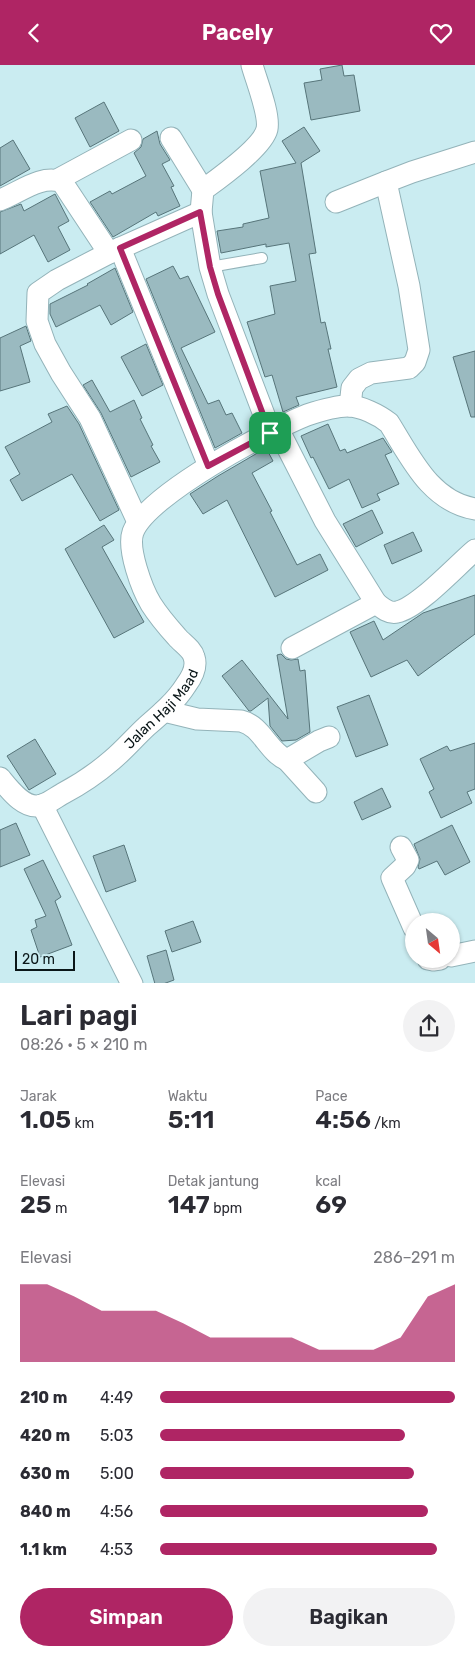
<!DOCTYPE html>
<html lang="id">
<head>
<meta charset="utf-8">
<style>
	:root { --surface:#fff; --page:#f2f2f3; --text:#2b2b33; --muted:#7c7c81; --accent:#af2564 }
	body { margin:0; font-family:Rubik,sans-serif; background:var(--page); color:var(--text); height:100vh; display:flex; flex-direction:column; font-size:19px; white-space:nowrap }
	* { box-sizing:border-box; margin:0 }
	p { font-size:16px; color:var(--muted) }
	.icon { flex:none; width:28px; height:28px; fill:none; stroke:currentColor; stroke-width:2; stroke-linecap:round; stroke-linejoin:round }
	.map { position:relative; height:918px; overflow:hidden }
	.drawer { display:flex; flex-direction:column; background:var(--surface); flex:1 }
	.drawer>* { flex:none }
	.needle { width:32px; rotate:151deg }
	.fabs { position:absolute; left:405px; top:848px; display:grid; gap:10px }
	.fabs a { display:grid; place-items:center; width:55px; height:55px; border-radius:50%; background:var(--surface); box-shadow:0 1px 4px #0004; font-size:25px }
	.scale { position:absolute; left:15px; bottom:12px; width:60px; box-sizing:border-box; padding-left:5px; border:2px solid #0a1618; border-top:0; font-size:14px; line-height:18px; white-space:nowrap; color:#0a1618; -webkit-text-stroke:4px #caecf1; paint-order:stroke }
	.pin { position:absolute; display:grid; place-items:center; width:42px; height:42px; color:#fff; margin:-21px; border-radius:10px; box-shadow:0 2px 8px #0006 }
	.round { display:grid; place-items:center; flex:none; width:52px; height:52px; border-radius:26px; background:var(--page) }
	.headline { display:flex; align-items:center; justify-content:space-between; height:85px; padding:0 20px }
	h1 { font-size:28px; font-weight:600; line-height:38px }
	.figures { display:grid; grid-template-columns:repeat(3,1fr); gap:8px; height:85px; padding:5px 20px }
	.figures div { display:grid; align-content:center }
	.figures b { font-size:25px; font-weight:600 }
	.figures small { font-size:14px; font-weight:400 }
	.figures p { font-size:14px }
	.chart { height:140px; padding:10px 20px }
	.chart p { display:flex; justify-content:space-between }
	.chart svg { width:100%; height:90px; margin-top:5px; fill:var(--accent); opacity:.7 }
	.action { display:flex; gap:10px; margin-top:auto; padding:10px 20px }
	.action a { flex:1; height:58px; border-radius:30px; background:var(--accent); color:#fff; font-size:20px; font-weight:600; line-height:58px; text-align:center }
	.action a+a { background:var(--page); color:var(--text) }
	ul { padding:0 20px; list-style:none; font-size:16px }
	li { display:grid; grid-template-columns:80px 60px 1fr; align-items:center; height:38px }
	li i { height:12px; border-radius:6px; background:var(--accent) }
	header { display:flex; justify-content:space-between; align-items:center; height:65px; padding:0 20px; background:var(--accent); color:#fff; font-size:22px; font-weight:600 }
	.map>svg:first-child { display:block }
	.building { fill:#9abac0; stroke:#57757a }
	.lines { fill:none; stroke-linecap:round; stroke-linejoin:round }
	.lane-casing { stroke:#93b3b9; stroke-width:12 }
	.street-casing { stroke:#93b3b9; stroke-width:23 }
	.lane { stroke:#fff; stroke-width:10 }
	.street { stroke:#fff; stroke-width:21 }
	.route-casing { stroke:#fff; stroke-width:10 }
	.route { stroke:#af2564; stroke-width:6 }
	.labels { text-anchor:middle; stroke-width:4; stroke-linejoin:round; paint-order:stroke }
	.street-label { font-size:14px; fill:#0a1618; stroke:#caecf1 }
</style>
</head>
<body>
<header><svg class="icon" aria-label="back" viewBox="0 0 24 24"><path d="M15 5l-7 7 7 7"/></svg>Pacely<svg class="icon" aria-label="heart" viewBox="0 0 24 24"><path d="M12 20l-8-8c-3-5 5-10 8-4 3-6 11-1 8 4z"/></svg></header>
<div class="map">
<svg width="475" height="919" viewBox="0 0 475 919">
	<rect width="100%" height="100%" fill="#caecf1"/>
	<g class="building">
		<path d="M 342,0 L 344,11 L 354,10 L 360,46 L 311,55 L 304,18 L 322,15 L 320,4 Z"/>
		<path d="M 104,37 L 119,66 L 90,82 L 75,53 Z"/>
		<path d="M 304,62 L 320,86 L 301,98 L 316,188 L 309,189 L 321,258 L 325,257 L 331,284 L 328,284 L 337,322 L 296,332 L 299,340 L 283,347 L 272,310 L 265,312 L 247,257 L 275,249 L 270,221 L 296,216 L 289,178 L 266,182 L 266,179 L 221,188 L 217,166 L 243,162 L 243,159 L 269,153 L 260,106 L 296,98 L 282,76 Z"/>
		<path d="M 157,66 L 160,79 L 170,95 L 162,99 L 174,121 L 171,122 L 180,141 L 158,151 L 156,147 L 113,172 L 90,137 L 110,126 L 112,129 L 146,111 L 134,88 L 141,82 L 143,74 Z"/>
		<path d="M 13,75 L 30,104 L 0,121 L 0,83 Z"/>
		<path d="M 55,129 L 69,156 L 58,162 L 70,185 L 48,197 L 34,170 L 0,189 L 0,147 L 21,139 L 24,146 Z"/>
		<path d="M 173,201 L 180,214 L 188,211 L 215,267 L 181,283 L 208,339 L 219,335 L 226,350 L 232,348 L 242,368 L 215,383 L 146,214 Z"/>
		<path d="M 115,203 L 133,247 L 111,260 L 100,240 L 56,262 L 50,249 L 50,239 L 88,220 L 87,219 Z"/>
		<path d="M 26,261 L 31,276 L 20,281 L 30,317 L 0,326 L 0,273 Z"/>
		<path d="M 146,279 L 163,320 L 142,331 L 121,292 Z"/>
		<path d="M 475,286 L 475,352 L 471,352 L 453,292 Z"/>
		<path d="M 92,315 L 110,347 L 134,335 L 142,353 L 140,354 L 153,380 L 151,381 L 160,397 L 131,412 L 101,348 L 83,320 Z"/>
		<path d="M 67,341 L 79,359 L 119,445 L 100,456 L 72,409 L 22,436 L 10,415 L 20,409 L 5,382 L 52,357 L 48,349 Z"/>
		<path d="M 328,359 L 340,386 L 345,384 L 347,388 L 383,373 L 392,387 L 385,390 L 399,419 L 377,429 L 380,435 L 362,443 L 349,414 L 329,424 L 313,392 L 311,393 L 301,371 Z"/>
		<path d="M 266,383 L 273,396 L 252,408 L 272,446 L 270,447 L 297,500 L 320,489 L 328,505 L 275,532 L 227,435 L 203,449 L 190,429 L 218,411 Z"/>
		<path d="M 372,445 L 383,468 L 356,482 L 343,459 Z"/>
		<path d="M 104,460 L 114,475 L 102,482 L 144,557 L 114,573 L 65,484 Z"/>
		<path d="M 413,467 L 422,486 L 392,499 L 384,480 Z"/>
		<path d="M 475,530 L 475,569 L 418,611 L 407,595 L 371,612 L 350,567 L 374,556 L 383,575 L 423,548 Z"/>
		<path d="M 281,589 L 286,594 L 291,595 L 298,594 L 300,606 L 305,605 L 310,667 L 296,675 L 282,676 L 270,661 L 268,633 L 251,646 L 249,646 L 222,611 L 242,595 L 288,654 L 277,590 Z"/>
		<path d="M 369,630 L 388,680 L 356,692 L 337,642 Z"/>
		<path d="M 35,674 L 56,709 L 29,725 L 7,691 Z"/>
		<path d="M 475,678 L 475,724 L 467,727 L 472,738 L 441,753 L 429,727 L 434,724 L 420,694 L 447,681 L 450,686 Z"/>
		<path d="M 382,723 L 391,742 L 362,755 L 354,737 Z"/>
		<path d="M 16,758 L 30,790 L 0,802 L 0,765 Z"/>
		<path d="M 452,760 L 470,797 L 445,810 L 437,796 L 419,804 L 418,802 L 420,794 L 414,779 Z"/>
		<path d="M 124,780 L 136,816 L 106,827 L 93,791 Z"/>
		<path d="M 43,795 L 61,832 L 55,836 L 72,880 L 40,892 L 31,865 L 37,862 L 35,855 L 46,851 L 24,804 Z"/>
		<path d="M 193,856 L 201,877 L 172,887 L 165,866 Z"/>
		<path d="M 166,885 L 174,915 L 163,919 L 155,919 L 147,891 Z"/>
	</g>
	<g class="lines">
		<g class="lane-casing">
			<path id="lane" d="M 210,202 L 262,193"/>
		</g>
		<g class="street-casing">
			<g id="street">
				<path d="M 171,73 L 203,125"/>
				<path d="M 57,115 L 131,75"/>
				<path d="M 0,135 C 19,128 41,109 62,117 L 109,188 L 201,147 L 210,202 L 218,229 L 271,368"/>
				<path d="M 336,137 L 386,117"/>
				<path d="M 201,147 L 203,125 C 218,114 263,82 267,64 C 270,49 256,15 252,0"/>
				<path d="M 120,183 L 209,401"/>
				<path d="M 109,188 L 57,215 L 38,228 L 37,256 L 45,279 L 61,308 L 90,353 L 138,457"/>
				<path d="M 350,341 L 352,323 L 359,314 L 371,308 L 409,303 L 415,297 L 419,285 L 409,221 L 386,117 L 412,107 L 475,87"/>
				<path d="M 278,364 L 325,456 L 376,538"/>
				<path d="M 292,583 L 376,538 C 382,543 389,549 397,547 C 418,543 457,500 475,485"/>
				<path d="M 164,646 L 197,654 L 241,656 C 262,661 268,687 287,695 L 319,676 L 329,672"/>
				<path d="M 287,695 L 316,727"/>
				<path id="s1" d="M 0,713 C 9,724 25,746 42,740 C 49,738 55,733 62,729 C 79,720 97,708 112,695 C 124,685 135,672 147,661 C 161,649 176,636 186,620 C 192,612 197,601 194,592 C 192,584 182,578 177,572 C 168,562 158,550 151,539 C 142,524 127,484 133,467 C 147,430 269,365 307,350 C 319,346 335,341 348,341 C 361,341 379,350 389,358 C 411,393 430,436 475,444"/>
				<path d="M 42,740 L 132,919"/>
				<path d="M 401,782 L 408,795 L 405,801 L 392,813 L 414,863"/>
				<path d="M 451,891 L 475,886"/>
				<path d="M 428,894 L 433,895 L 440,894"/>
			</g>
		</g>
		<use href="#lane" class="lane"/>
		<use href="#street" class="street"/>
	</g>
	<g class="lines">
		<g class="route-casing">
			<path id="route" d="M 200,147 L 210,202 L 218,229 L 270,368 L 208,401 L 120,183 Z"/>
		</g>
		<use href="#route" class="route"/>
	</g>
	<g class="labels">
		<g class="street-label">
			<text dy="5" stroke="none"><textPath href="#s1" startOffset="208">Jalan Haji Maad</textPath></text>
		</g>
	</g>
</svg>
<div class="fabs">
<a><svg class="needle" viewBox="-14 -14 28 28"><path d="M0-13l5 13h-10z" fill="#e53935"/><path d="M0 13l5-13h-10z" fill="#7c7c81"/></svg></a>
</div>
<div class="scale">20 m</div>
<div class="pin" style="left:270px;top:368px;background:#1e9e55"><svg class="icon" aria-label="arrive" viewBox="0 0 24 24"><path d="M6 21V4h12l-3 4 3 4H6"/></svg></div>
</div>
<section class="drawer">
<div class="headline"><div><h1>Lari pagi</h1><p>08:26 · 5 × 210 m</p></div><a class="round"><svg class="icon" aria-label="share" viewBox="0 0 24 24"><path d="M12 15V3M7 8l5-5 5 5M5 13v7h14v-7"/></svg></a></div>
<div class="figures">
<div><p>Jarak</p><b>1.05<small> km</small></b></div>
<div><p>Waktu</p><b>5:11</b></div>
<div><p>Pace</p><b>4:56<small> /km</small></b></div>
</div>
<div class="figures">
<div><p>Elevasi</p><b>25<small> m</small></b></div>
<div><p>Detak jantung</p><b>147<small> bpm</small></b></div>
<div><p>kcal</p><b>69</b></div>
</div>
<div class="chart"><p><span>Elevasi</span>286–291 m</p>
<svg viewBox="0 0 160 44" preserveAspectRatio="none"><path d="M0 44V6L10 6L20 12L30 19L40 19L50 19L60 25L70 32L80 32L90 32L100 32L110 38L120 38L130 38L140 32L150 12L160 6V44z"/></svg>
</div>
<ul>
<li><b>210 m</b>4:49<i style="width:100%"></i></li>
<li><b>420 m</b>5:03<i style="width:83%"></i></li>
<li><b>630 m</b>5:00<i style="width:86%"></i></li>
<li><b>840 m</b>4:56<i style="width:91%"></i></li>
<li><b>1.1 km</b>4:53<i style="width:94%"></i></li>
</ul>
<div class="action"><a>Simpan</a><a>Bagikan</a></div>
</section>
</body>
</html>
